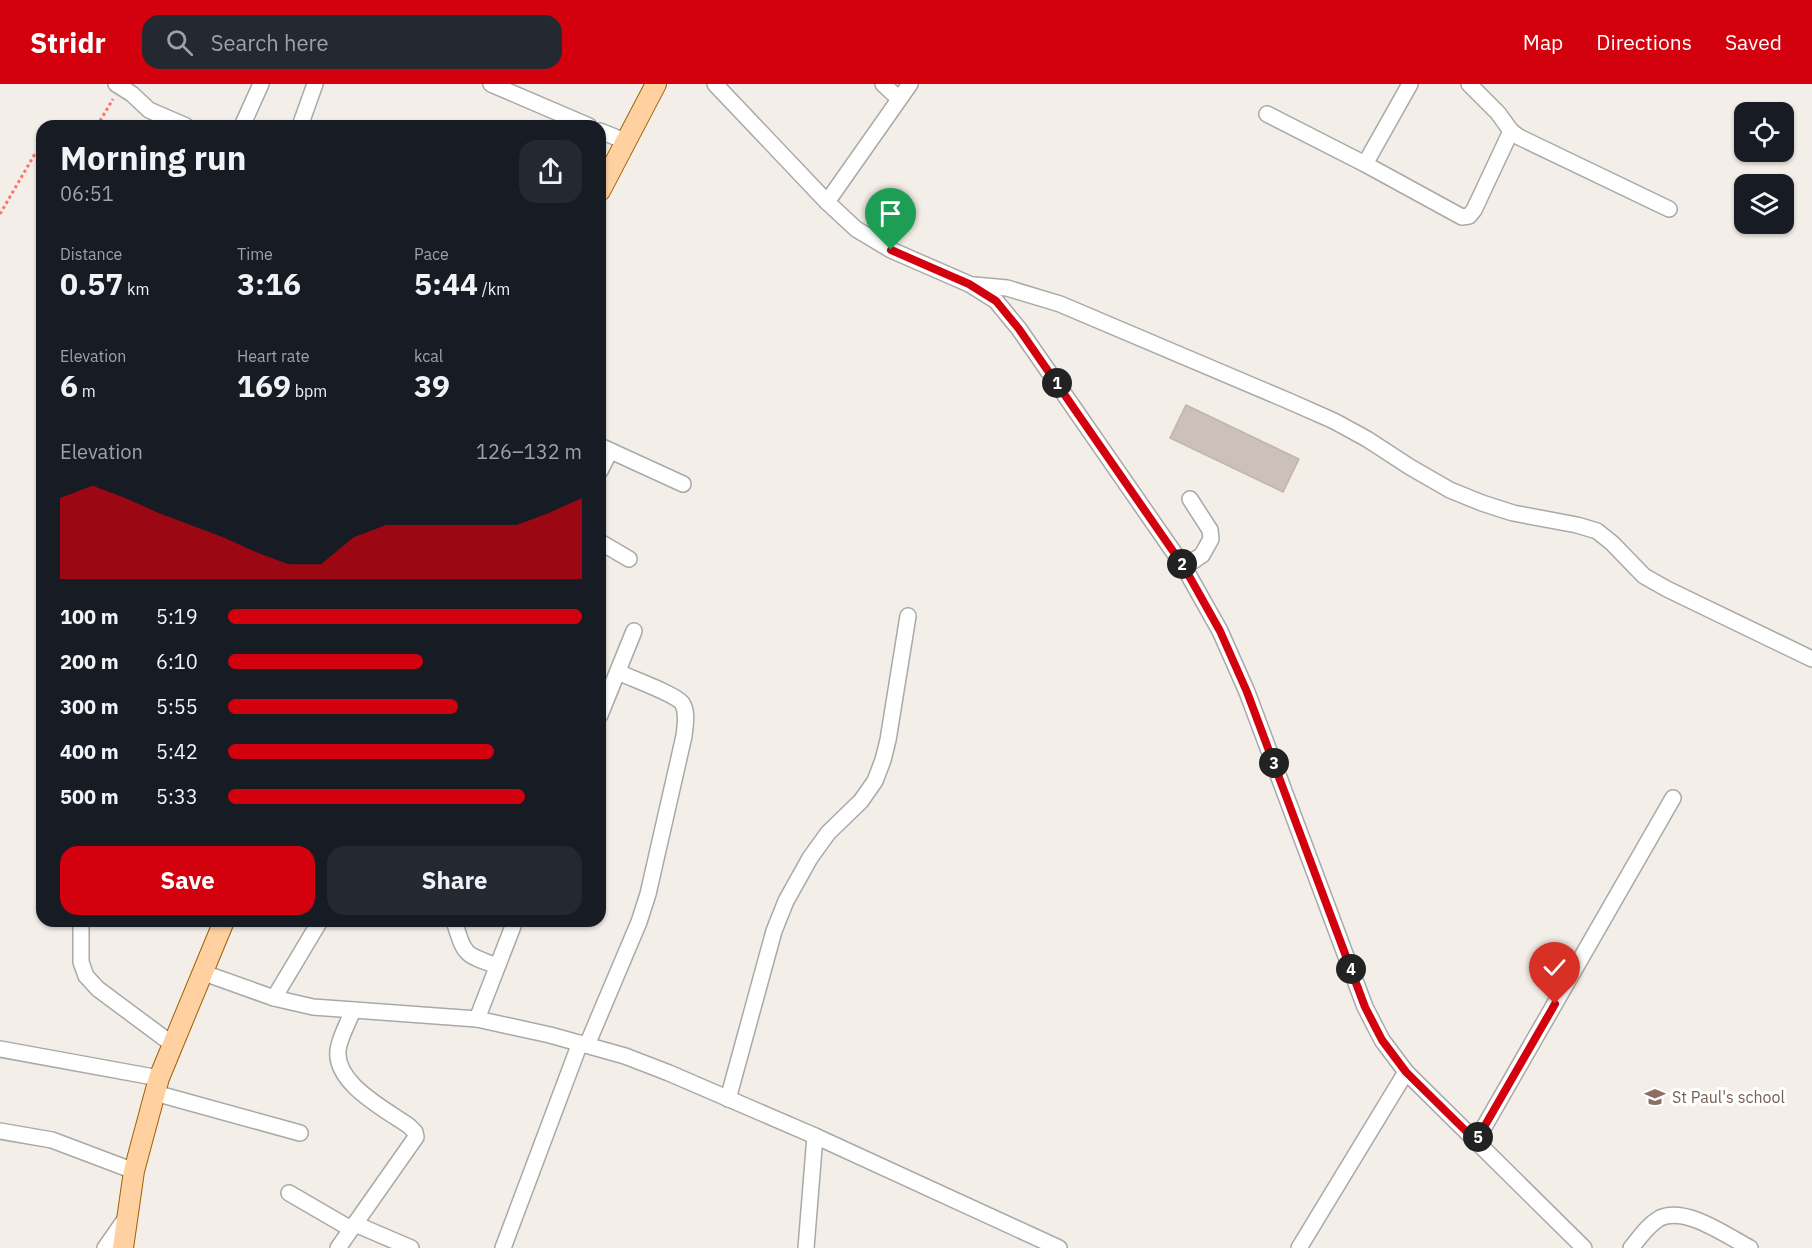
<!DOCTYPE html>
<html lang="en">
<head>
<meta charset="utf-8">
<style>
	:root { --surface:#171b24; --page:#242831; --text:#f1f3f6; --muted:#9ea1a6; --accent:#d3000e }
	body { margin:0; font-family:"IBM Plex Sans",sans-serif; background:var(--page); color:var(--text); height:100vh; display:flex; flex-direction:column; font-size:22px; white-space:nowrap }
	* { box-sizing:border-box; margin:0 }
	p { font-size:20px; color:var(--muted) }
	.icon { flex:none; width:33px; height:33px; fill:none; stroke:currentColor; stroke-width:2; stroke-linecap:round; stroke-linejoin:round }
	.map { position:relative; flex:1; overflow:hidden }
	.side { position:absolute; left:36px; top:36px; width:570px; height:807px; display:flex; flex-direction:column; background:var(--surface); border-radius:18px; box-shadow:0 2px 4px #0004 }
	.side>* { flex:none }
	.buttons { position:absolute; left:1734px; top:18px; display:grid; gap:12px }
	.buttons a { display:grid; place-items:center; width:60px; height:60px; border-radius:12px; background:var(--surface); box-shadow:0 2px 4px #0004; font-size:30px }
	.pin { position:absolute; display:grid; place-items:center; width:51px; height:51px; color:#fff; margin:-62px -26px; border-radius:50% 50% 50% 0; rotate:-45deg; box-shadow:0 0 6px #0007 }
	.pin .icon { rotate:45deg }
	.km { position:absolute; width:30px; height:30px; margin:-15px; border-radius:50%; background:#222; color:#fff; font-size:16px; line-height:30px; text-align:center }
	.round { display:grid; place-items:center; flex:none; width:63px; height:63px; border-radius:18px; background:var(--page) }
	.overview { display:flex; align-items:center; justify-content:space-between; height:102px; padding:0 24px }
	h1 { font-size:33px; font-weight:700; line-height:45px }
	.stats { display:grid; grid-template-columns:repeat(3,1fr); gap:9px; height:102px; padding:6px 24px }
	.stats div { display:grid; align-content:center }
	.stats b { font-size:30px; font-weight:700 }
	.stats small { font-size:16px; font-weight:400 }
	.stats p { font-size:16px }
	.chart { height:168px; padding:12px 24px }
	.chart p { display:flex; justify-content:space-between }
	.chart svg { width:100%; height:108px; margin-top:6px; fill:var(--accent); opacity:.7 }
	.primary-button { display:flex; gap:12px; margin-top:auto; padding:12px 24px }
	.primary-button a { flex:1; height:69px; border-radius:18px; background:var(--accent); color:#fff; font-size:24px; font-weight:700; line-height:69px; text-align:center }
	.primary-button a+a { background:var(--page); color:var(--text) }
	ul { padding:0 24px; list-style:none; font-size:20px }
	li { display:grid; grid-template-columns:96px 72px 1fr; align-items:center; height:45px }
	li i { height:15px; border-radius:8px; background:var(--accent) }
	header { display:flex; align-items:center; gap:36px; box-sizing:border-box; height:84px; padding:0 30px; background:var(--accent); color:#fff }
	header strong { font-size:28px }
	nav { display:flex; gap:33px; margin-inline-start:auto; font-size:21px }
	.search { width:420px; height:54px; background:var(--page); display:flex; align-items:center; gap:15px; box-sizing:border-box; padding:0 21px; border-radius:18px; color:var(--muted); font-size:22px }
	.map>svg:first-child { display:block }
	.building { fill:#cbc0ba; stroke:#c6b3a8; stroke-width:1.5 }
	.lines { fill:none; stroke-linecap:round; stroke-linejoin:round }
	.minor-casing { stroke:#a9a9a9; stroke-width:18 }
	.major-casing { stroke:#9f6000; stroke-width:22 }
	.path { stroke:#ff716c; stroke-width:3; stroke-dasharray:3 3; stroke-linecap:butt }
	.minor { stroke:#fff; stroke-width:15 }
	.major { stroke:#ffd0a0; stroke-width:20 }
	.route-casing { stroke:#fff; stroke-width:12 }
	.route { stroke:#d3000e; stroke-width:8 }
	.labels { text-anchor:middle; stroke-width:6; stroke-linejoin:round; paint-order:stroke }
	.education-label { font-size:16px; fill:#785e54; stroke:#fff; text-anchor:start }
</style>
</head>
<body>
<header>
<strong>Stridr</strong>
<div class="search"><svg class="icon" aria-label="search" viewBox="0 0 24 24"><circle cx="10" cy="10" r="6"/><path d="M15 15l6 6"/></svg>Search here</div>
<nav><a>Map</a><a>Directions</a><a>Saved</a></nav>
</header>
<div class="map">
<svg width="1812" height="1164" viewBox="0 0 1812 1164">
	<rect width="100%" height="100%" fill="#f3eee7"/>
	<path class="building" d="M 1186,321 L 1299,375 L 1283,408 L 1170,354 Z"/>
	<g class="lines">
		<g class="minor-casing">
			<g id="minor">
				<path d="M 116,0 L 132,10 L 149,26 L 186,42"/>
				<path d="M 491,0 L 589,42"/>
				<path d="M 715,0 L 827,118 L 856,145 L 891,166 L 969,200 L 996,217 L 1019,245 L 1184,483 L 1220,547 L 1247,608 L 1365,923 L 1382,956 L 1406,988 L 1584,1164"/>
				<path d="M 883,0 L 899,15"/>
				<path d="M 1469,0 L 1498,29 L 1511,47 L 1519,53 L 1669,125"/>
				<path d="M 1267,30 L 1365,80 L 1462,133 L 1469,132 L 1474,126 L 1511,47"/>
				<path d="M 242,42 L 261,0"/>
				<path d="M 300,42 L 315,0"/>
				<path d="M 600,47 L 625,57"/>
				<path d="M 1365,80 L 1410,0"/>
				<path d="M 827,118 L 910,0"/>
				<path d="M 974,201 L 1007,204 L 1060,220 L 1291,318 L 1334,337 L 1367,355 L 1410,383 L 1450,406 L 1482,419 L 1513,429 L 1577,441 L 1597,447 L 1612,459 L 1644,492 L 1667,505 L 1812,575"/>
				<path d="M 600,362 L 683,400"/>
				<path d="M 600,387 L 610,367"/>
				<path d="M 600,458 L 629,475"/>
				<path d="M 1184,483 L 1202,471 L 1211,455 L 1210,446 L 1190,415"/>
				<path d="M 600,631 L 634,547"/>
				<path d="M 81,837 L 81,878 L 86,892 L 98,905 L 172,960"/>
				<path d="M 454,837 C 465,871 463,870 497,882"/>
				<path d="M 204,889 L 274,914 L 313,923 L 477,935 L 550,951 L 625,972 L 669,989 L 815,1052 L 1059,1164"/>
				<path d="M 274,914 L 320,837"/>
				<path d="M 477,935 L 515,837"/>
				<path d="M 587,961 L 639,838 L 648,810 L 684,652 C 685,642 688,628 682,619 C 675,610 630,594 618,588"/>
				<path d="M 0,965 L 159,994"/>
				<path d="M 155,1009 L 300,1049"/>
				<path d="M 728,1015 L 774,847 L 786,817 L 810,774 L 828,749 L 861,717 L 875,697 L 883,676 L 888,656 L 908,532"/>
				<path d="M 0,1047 L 52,1056 L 134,1087"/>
				<path d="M 1476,1057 L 1673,714"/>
				<path d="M 289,1109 L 351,1145"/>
				<path d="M 355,1140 L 411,1164"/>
				<path d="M 105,1164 L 126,1134"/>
				<path d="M 338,1164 L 416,1053 L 415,1048 L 409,1042 C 385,1025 329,997 339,961 C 342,949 349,937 353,926"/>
				<path d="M 503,1164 L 580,959"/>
				<path d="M 806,1164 L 815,1052"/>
				<path d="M 1299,1164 L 1406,988"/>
				<path d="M 1631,1164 C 1640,1153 1648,1141 1660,1134 C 1686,1122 1727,1152 1750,1164"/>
			</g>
		</g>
		<g class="major-casing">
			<g id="major">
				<path d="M 600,107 L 656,0"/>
				<path d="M 123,1164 L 134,1087 L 159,994 L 224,837"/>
			</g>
		</g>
		<g class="path">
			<path d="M 97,42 L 113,15"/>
			<path d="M 0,130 L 36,68 L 42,66"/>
		</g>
		<use href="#minor" class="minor"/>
		<use href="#major" class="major"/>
	</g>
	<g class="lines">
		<g class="route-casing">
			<path id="route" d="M 891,166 L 969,200 L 996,217 L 1019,245 L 1184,483 L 1220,547 L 1247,608 L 1365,923 L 1382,956 L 1406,988 L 1476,1057 L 1555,920"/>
		</g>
		<use href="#route" class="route"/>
	</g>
	<defs>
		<g id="school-bare" transform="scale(1.62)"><path d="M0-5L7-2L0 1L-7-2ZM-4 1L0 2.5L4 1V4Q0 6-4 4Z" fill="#8d6e63" stroke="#fff" stroke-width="2.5" paint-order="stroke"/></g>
	</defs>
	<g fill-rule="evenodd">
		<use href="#school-bare" x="1655" y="1013"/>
	</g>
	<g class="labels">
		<g class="education-label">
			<text x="1672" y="1019">St Paul's school</text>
		</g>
	</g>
</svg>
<div class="buttons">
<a><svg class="icon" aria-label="locate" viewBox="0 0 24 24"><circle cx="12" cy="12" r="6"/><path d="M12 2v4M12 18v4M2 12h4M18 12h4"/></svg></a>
<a><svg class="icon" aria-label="layers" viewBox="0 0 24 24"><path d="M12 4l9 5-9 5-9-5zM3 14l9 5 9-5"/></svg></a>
</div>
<div class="pin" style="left:891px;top:166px;background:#1e9e55"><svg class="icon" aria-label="arrive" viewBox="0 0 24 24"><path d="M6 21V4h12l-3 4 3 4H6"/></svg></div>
<div class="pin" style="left:1555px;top:920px;background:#d93025"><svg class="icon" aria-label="check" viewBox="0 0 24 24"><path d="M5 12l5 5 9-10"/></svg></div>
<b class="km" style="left:1057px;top:299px">1</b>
<b class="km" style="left:1182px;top:480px">2</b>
<b class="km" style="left:1274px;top:679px">3</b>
<b class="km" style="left:1351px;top:885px">4</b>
<b class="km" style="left:1478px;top:1053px">5</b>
<section class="side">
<div class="overview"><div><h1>Morning run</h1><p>06:51</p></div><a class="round"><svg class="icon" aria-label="share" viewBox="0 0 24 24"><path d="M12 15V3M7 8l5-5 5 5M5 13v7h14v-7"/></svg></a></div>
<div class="stats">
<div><p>Distance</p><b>0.57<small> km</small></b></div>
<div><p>Time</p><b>3:16</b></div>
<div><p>Pace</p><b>5:44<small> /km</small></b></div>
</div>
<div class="stats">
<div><p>Elevation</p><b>6<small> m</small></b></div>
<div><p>Heart rate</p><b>169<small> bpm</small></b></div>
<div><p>kcal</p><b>39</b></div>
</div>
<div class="chart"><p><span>Elevation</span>126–132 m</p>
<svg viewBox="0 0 160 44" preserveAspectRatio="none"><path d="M0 44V11L10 6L20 11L30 17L40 22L50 27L60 33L70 38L80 38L90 27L100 22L110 22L120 22L130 22L140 22L150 17L160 11V44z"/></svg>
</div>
<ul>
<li><b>100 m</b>5:19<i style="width:100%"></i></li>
<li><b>200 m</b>6:10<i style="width:55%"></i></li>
<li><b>300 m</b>5:55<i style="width:65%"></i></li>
<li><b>400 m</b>5:42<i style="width:75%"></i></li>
<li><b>500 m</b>5:33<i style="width:84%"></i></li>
</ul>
<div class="primary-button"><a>Save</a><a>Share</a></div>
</section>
</div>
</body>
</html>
